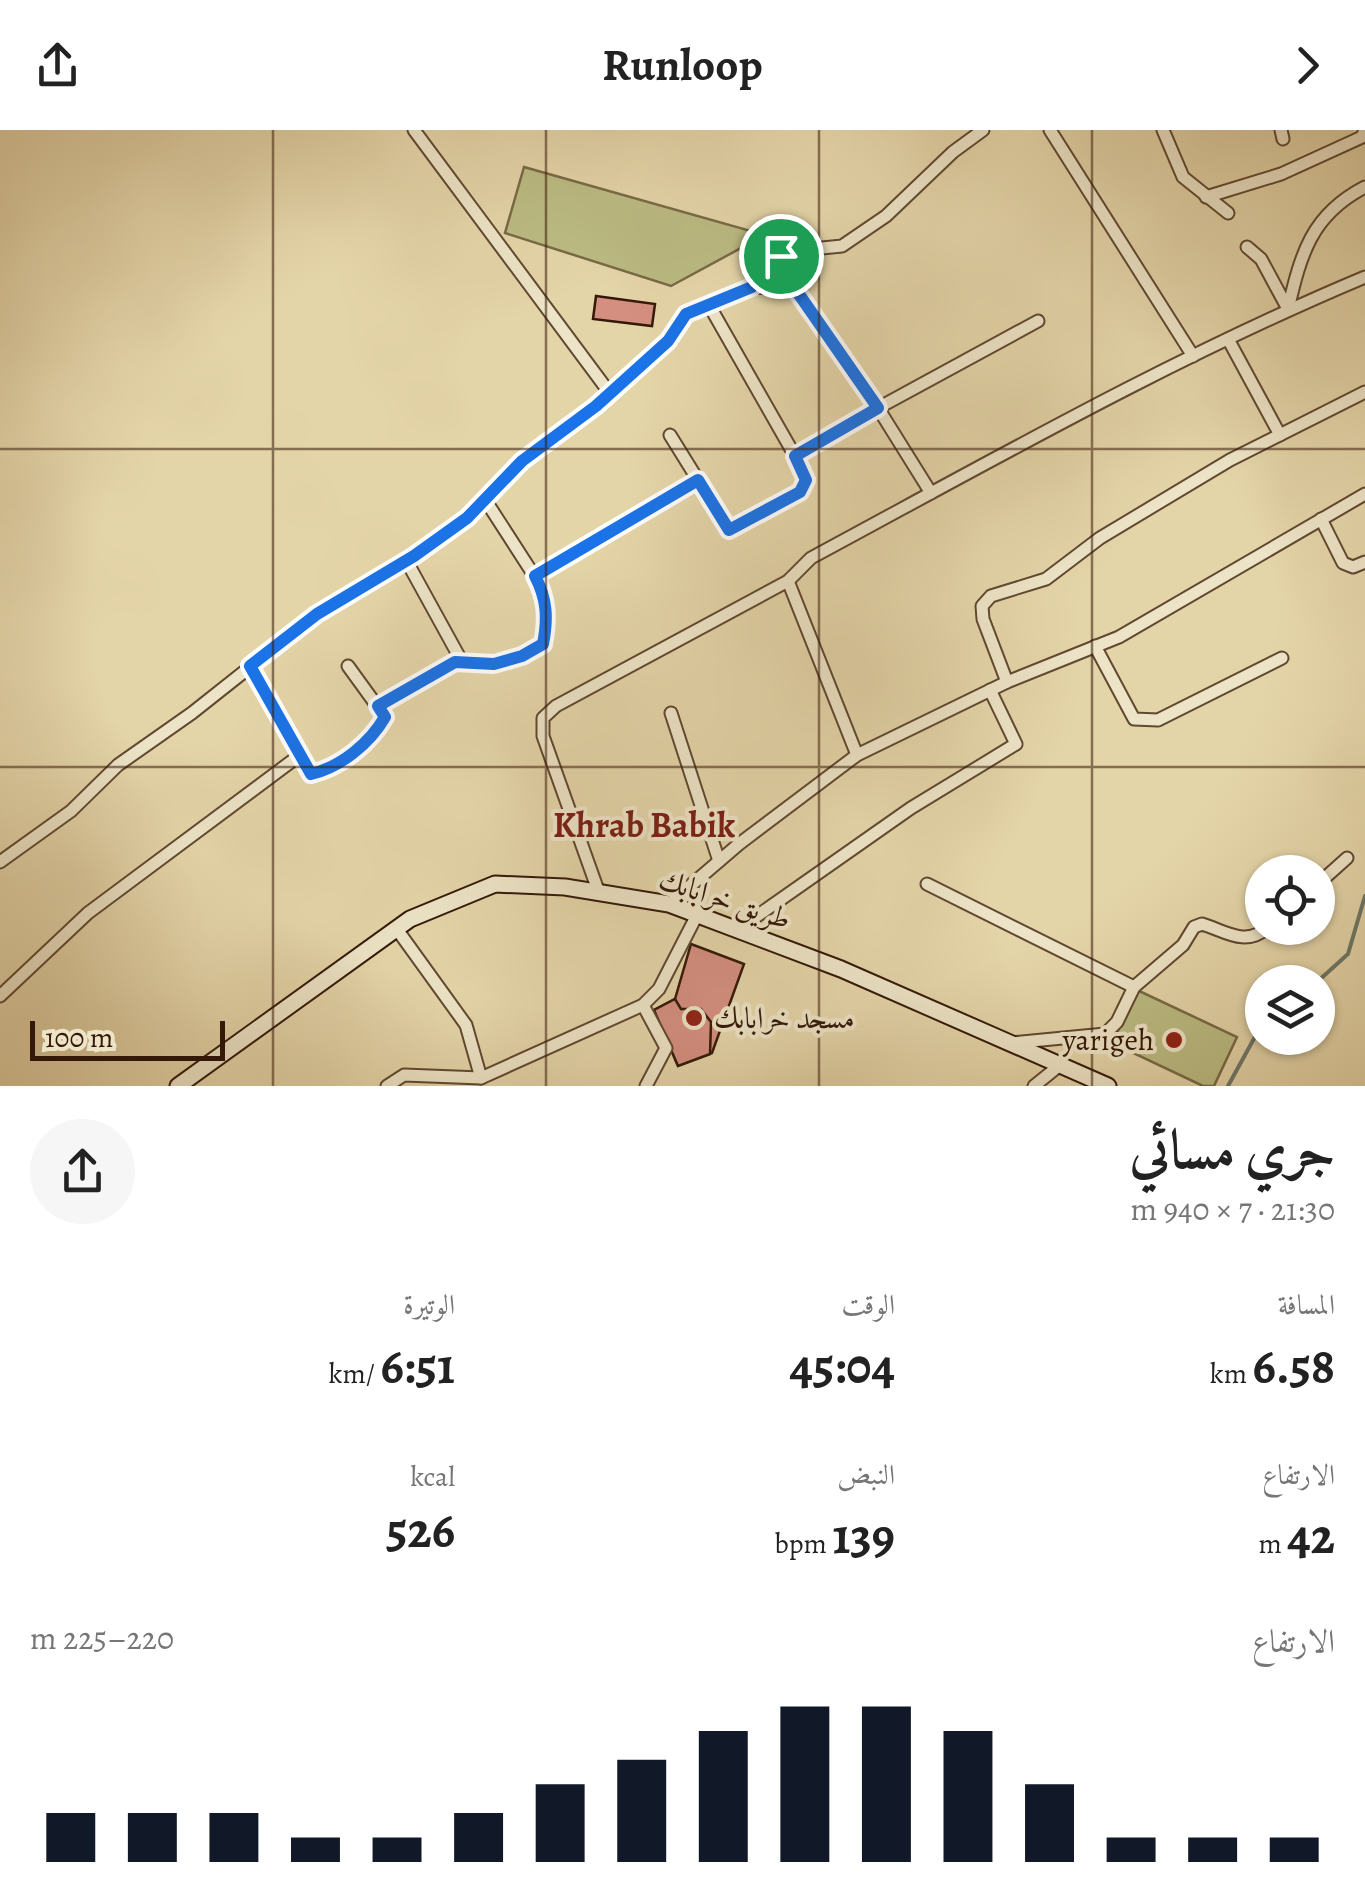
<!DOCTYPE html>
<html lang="ar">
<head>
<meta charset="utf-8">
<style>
	:root { --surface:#fff; --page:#f6f6f6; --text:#222; --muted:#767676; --accent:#111827 }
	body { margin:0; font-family:Alegreya,Amiri,serif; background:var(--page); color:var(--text); direction:rtl; height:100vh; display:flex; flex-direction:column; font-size:38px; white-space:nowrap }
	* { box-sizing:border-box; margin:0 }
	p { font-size:32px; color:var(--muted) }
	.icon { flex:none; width:55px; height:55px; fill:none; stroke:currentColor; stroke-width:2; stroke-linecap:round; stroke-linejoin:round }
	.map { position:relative; height:956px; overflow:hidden; direction:ltr }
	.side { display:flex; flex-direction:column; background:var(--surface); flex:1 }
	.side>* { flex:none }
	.tools { position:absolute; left:1245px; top:725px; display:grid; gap:20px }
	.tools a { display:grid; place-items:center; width:90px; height:90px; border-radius:50%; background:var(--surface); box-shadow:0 2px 8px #0004; font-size:50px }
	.scale { position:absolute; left:30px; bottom:25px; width:195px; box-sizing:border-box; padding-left:10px; border:5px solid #341909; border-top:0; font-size:28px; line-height:35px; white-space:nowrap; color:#341909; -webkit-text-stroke:8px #ede4c7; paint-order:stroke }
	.pin { position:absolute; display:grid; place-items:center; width:85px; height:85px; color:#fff; margin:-42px; border:5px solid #fff; border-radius:50%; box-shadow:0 2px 10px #0007 }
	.round { display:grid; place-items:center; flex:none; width:105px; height:105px; border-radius:52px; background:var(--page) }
	.overview { display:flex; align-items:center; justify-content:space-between; height:170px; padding:0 30px }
	h1 { font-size:55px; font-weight:700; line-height:75px }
	.figures { display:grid; grid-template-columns:repeat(3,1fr); gap:15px; height:170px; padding:10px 30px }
	.figures div { display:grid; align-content:center }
	.figures b { font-size:50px; font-weight:700 }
	.figures small { font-size:28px; font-weight:400 }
	.figures p { font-size:28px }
	.chart { height:280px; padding:20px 30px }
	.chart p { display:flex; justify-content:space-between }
	.chart svg { width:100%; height:180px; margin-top:10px; stroke:var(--accent); stroke-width:6 }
	header { display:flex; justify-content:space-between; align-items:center; height:130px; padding:0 30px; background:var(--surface); font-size:45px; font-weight:700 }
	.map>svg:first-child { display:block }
	.green { fill:#bbbb83; stroke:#786a46; stroke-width:2.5 }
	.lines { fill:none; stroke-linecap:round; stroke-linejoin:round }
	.stream { stroke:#6e7969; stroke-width:4 }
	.building { fill:#d58f81; stroke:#341909; stroke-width:2.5 }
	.minor-casing { stroke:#604831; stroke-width:15 }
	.secondary-casing { stroke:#341909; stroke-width:19 }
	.minor { stroke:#ede4c7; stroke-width:11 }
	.secondary { stroke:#ede4c7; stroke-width:15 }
	.route-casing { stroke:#fff; stroke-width:20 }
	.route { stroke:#1a73e8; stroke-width:12 }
	.grid { fill:none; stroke:#341909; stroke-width:2.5; stroke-opacity:0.55 }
	.poi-dot { fill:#8f2418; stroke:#ede4c7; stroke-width:4 }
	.labels { text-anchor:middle; stroke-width:8; stroke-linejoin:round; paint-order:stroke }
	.street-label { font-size:30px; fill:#341909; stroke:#ede4c7 }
	.poi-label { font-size:30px; fill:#341909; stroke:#ede4c7; text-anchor:start }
	.quarter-label { font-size:35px; font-weight:bold; fill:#7a1f14; stroke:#ede4c7 }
</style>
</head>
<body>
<header><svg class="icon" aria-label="forward" viewBox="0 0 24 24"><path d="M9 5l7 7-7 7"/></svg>Runloop<svg class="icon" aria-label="share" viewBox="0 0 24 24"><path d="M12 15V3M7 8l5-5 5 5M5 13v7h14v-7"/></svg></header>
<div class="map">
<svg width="1365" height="956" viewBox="0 0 1365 956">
	<rect width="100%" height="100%" fill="#e4d5a9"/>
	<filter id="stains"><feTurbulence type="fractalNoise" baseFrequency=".002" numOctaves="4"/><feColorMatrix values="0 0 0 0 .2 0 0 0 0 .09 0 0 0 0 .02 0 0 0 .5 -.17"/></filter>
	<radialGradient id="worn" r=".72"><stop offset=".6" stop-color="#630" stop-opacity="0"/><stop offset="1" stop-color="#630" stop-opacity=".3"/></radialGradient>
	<g class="green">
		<path d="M 524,37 L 765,105 L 671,156 L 505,103 Z"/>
		<path d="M 1137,860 L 1237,907 L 1214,956 L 1203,956 L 1112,913 Z"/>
	</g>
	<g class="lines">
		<g class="stream">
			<path d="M 1317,852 L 1348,824 L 1365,766"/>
			<path d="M 1228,956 L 1262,894"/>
		</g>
	</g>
	<g class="building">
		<path d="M 596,166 L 655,174 L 652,196 L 593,189 Z"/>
		<path d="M 691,814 L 744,834 L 712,923 L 678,936 L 654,880 L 675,869 Z"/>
		<path d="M 675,869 L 681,879 L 701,879 L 711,892 L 710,924 L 678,936 L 654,880 Z"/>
	</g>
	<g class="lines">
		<g class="minor-casing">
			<g id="minor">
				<path d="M 414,0 L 609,262"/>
				<path d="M 1050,0 L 1193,226"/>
				<path d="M 1163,0 L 1183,47 L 1228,83"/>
				<path d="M 1281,0 L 1283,9"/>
				<path d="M 1206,67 L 1281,44 L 1362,7 L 1365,0"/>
				<path d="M 1247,117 L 1261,129 L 1288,179 C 1301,124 1311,85 1365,57"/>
				<path d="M 802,120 L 796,159 L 878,278 L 1038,191"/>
				<path d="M 751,157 L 796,159"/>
				<path d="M 709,175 L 795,326 L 878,278 L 931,363"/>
				<path d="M 1228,209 L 1280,305"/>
				<path d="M 670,305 L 729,400 L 800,362 L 805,350 L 795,326"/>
				<path d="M 486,371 L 535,447"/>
				<path d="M 1321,389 L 1343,433 L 1353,437 L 1365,432"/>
				<path d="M 406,430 L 461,530 C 493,535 515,531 543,513 C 548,488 548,469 535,447 L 698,350"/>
				<path d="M 788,451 L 857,625"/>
				<path d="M 1095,516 L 1134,589 L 1158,590 L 1282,528"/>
				<path d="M 1007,552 L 983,489 L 982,476 L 991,466 L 1046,449 L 1100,408 L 1230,330 L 1365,262"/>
				<path d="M 378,576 L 461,530"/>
				<path d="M 671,583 L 719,731"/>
				<path d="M 300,625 L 311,644 C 341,637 370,613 385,587 L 348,536"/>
				<path d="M 0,732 L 71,681 L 118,635 L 192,583 L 317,484 L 414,425 L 467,388 L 522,331 L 596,276 L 669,211 L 686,184 L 751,157 L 781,126 L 802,120 L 842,116 L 886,86 L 953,22 L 983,0"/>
				<path d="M 927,754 L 1134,857"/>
				<path d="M 1318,754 L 1347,728"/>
				<path d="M 599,763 L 543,606 L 543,588 L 556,576 L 788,451 L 811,428 C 993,330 1174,227 1365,147"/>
				<path d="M 669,774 L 739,714 L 857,625 L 1007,552 L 1119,507 L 1365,364"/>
				<path d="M 396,798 L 466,895 L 481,948"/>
				<path d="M 737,800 L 911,678 L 1016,614 L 990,560"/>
				<path d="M 0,866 L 88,783 L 300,625 L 250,536"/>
				<path d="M 643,875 L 666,918 L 646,956"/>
				<path d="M 1010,913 L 1105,904 L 1117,892 L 1134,857 L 1183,815 L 1194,797 L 1202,794 C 1225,801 1245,817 1267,798"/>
				<path d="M 387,956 L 404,945 L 481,948 L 643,875 L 659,859 L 697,785"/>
				<path d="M 1034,956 L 1060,935"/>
			</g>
		</g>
		<g class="secondary-casing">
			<path id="secondary" d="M 178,956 L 410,789 L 495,754 L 565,757 L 669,774 L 841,839 L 1108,956"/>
		</g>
		<use href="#minor" class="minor"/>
		<use href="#secondary" class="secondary"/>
	</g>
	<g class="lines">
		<g class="route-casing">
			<path id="route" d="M 802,120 L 796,160 L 878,278 L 795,326 L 806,350 L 800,362 L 729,400 L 698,350 L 535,446 C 547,469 548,488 543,514 L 522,526 L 494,534 L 455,532 L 378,576 L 385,587 C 370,613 341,637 311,644 L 250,536 L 317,484 L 414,426 L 467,388 L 522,331 L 596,276 L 668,211 L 686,184 L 752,157 L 781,126 Z"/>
		</g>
		<use href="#route" class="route"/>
	</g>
	<path class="grid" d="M 273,0 L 273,956M 546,0 L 546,956M 819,0 L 819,956M 1092,0 L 1092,956M 0,319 L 1365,319M 0,637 L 1365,637"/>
	<g class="poi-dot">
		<circle cx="694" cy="888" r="10"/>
		<circle cx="1174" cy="910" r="10"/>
	</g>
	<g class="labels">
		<g class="street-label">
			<text transform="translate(725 769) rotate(18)" y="10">طريق خرابابك</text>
		</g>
		<g class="poi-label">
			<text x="714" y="898">مسجد خرابابك</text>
			<text x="1154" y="920" text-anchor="end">yarigeh</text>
		</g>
		<g class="quarter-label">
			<text x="644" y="707">Khrab Babik</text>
		</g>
	</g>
	<rect width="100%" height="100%" filter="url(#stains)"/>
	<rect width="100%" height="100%" fill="url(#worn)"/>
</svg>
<div class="tools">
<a><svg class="icon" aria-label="locate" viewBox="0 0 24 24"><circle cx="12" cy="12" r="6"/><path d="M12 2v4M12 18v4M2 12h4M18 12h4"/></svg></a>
<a><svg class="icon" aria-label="layers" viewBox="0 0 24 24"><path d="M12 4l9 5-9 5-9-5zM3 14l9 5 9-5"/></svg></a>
</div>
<div class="scale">100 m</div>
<div class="pin" style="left:781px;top:126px;background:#1e9e55"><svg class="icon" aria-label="arrive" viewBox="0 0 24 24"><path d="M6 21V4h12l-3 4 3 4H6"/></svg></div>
</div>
<section class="side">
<div class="overview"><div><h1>جري مسائي</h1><p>21:30 · 7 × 940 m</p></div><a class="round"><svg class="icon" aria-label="share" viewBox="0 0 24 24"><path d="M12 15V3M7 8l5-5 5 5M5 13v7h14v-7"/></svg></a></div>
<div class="figures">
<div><p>المسافة</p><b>6.58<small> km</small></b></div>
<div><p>الوقت</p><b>45:04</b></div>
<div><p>الوتيرة</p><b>6:51<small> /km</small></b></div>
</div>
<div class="figures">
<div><p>الارتفاع</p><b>42<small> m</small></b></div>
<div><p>النبض</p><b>139<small> bpm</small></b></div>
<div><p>kcal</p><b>526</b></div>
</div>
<div class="chart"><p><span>الارتفاع</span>220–225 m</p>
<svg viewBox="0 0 160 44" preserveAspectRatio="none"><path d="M5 44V32M15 44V32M25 44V32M35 44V38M45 44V38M55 44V32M65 44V25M75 44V19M85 44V12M95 44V6M105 44V6M115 44V12M125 44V25M135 44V38M145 44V38M155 44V38"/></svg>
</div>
</section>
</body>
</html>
